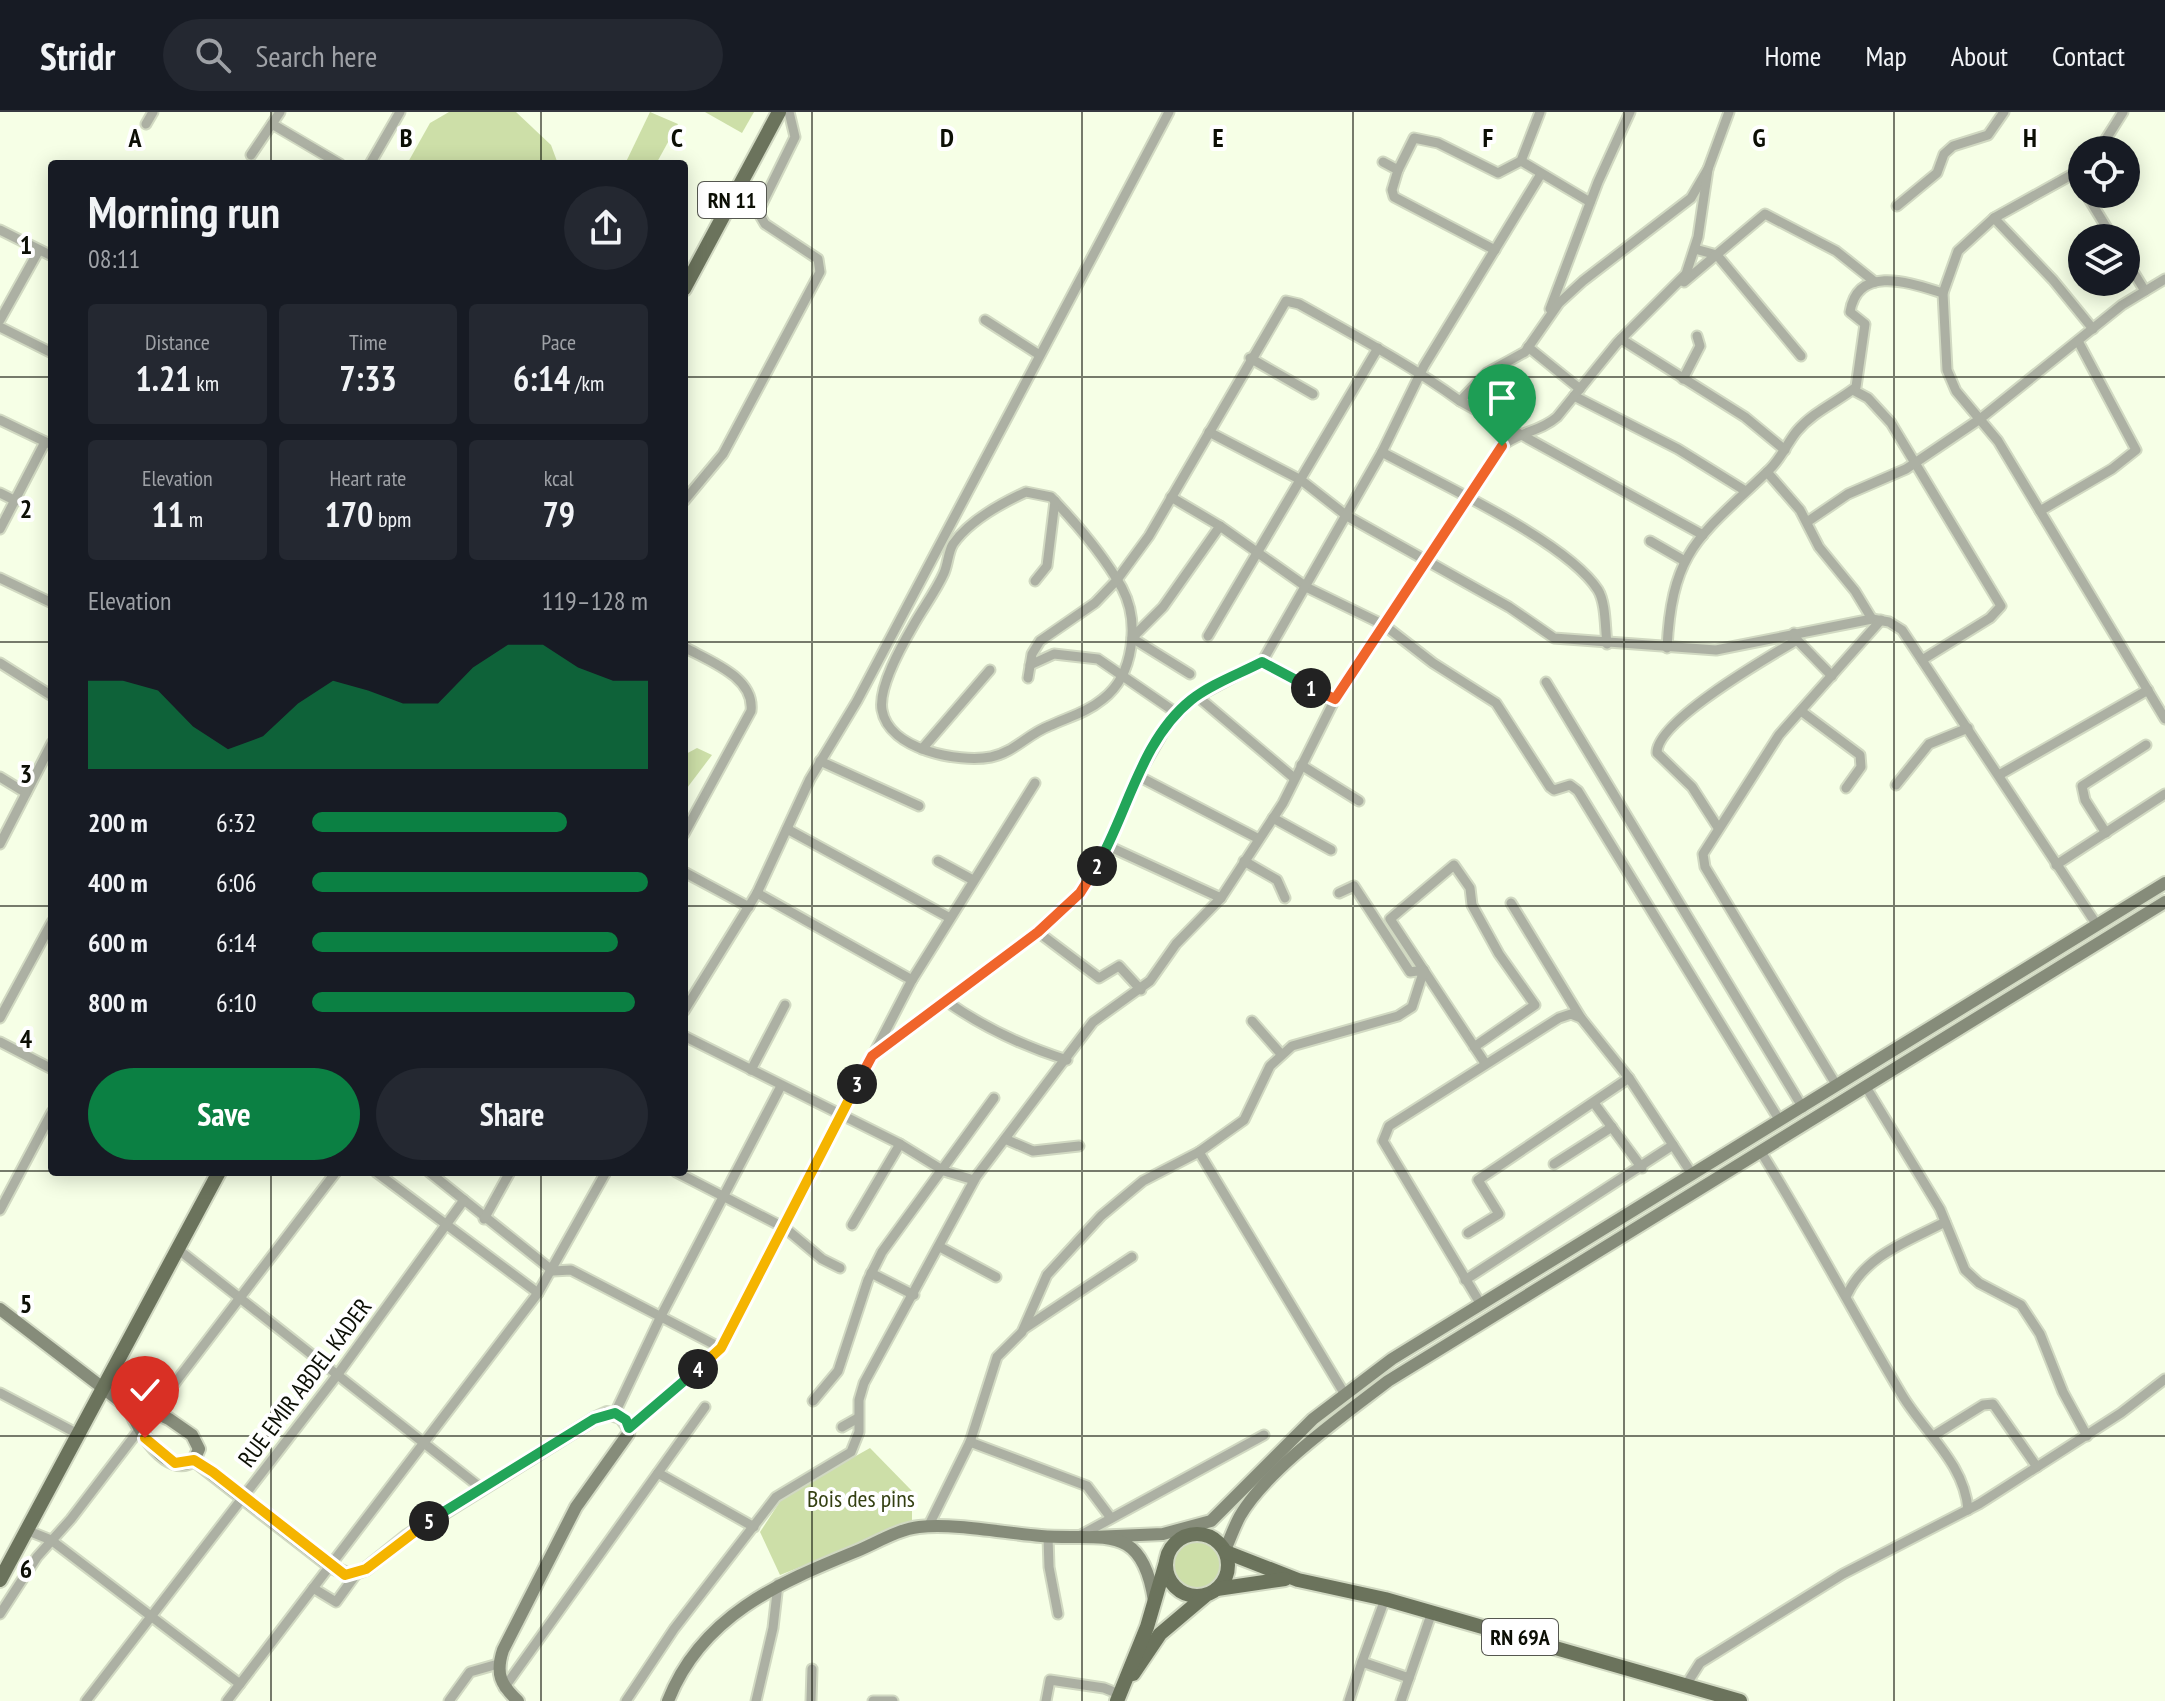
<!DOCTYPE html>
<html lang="en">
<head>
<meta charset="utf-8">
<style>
	:root { --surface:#171b24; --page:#242831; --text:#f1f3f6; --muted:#9ea1a6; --line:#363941; --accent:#0b8043 }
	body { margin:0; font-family:"PT Sans Narrow",sans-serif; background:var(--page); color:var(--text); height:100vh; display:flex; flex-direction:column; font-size:30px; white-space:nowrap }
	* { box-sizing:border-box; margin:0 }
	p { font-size:26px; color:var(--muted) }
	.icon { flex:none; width:44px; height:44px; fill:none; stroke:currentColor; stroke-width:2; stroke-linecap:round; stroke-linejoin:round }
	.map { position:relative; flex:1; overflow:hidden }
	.side { position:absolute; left:48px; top:48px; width:640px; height:1016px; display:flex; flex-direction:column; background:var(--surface); border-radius:8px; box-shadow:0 4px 20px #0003 }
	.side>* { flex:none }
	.tools { position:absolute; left:2068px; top:24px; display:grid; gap:16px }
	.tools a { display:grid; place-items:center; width:72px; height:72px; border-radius:50%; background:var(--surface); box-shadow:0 4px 20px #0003; font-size:40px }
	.pin { position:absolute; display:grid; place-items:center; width:68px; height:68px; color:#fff; margin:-82px -34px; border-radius:50% 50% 50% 0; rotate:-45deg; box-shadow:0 0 8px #0007 }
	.pin .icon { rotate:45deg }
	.km { position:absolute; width:40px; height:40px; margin:-20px; border-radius:50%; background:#222; color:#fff; font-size:22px; line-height:40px; text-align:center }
	.round { display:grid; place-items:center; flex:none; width:84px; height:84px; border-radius:42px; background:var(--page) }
	.overview { display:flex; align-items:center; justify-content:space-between; height:136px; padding:0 40px }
	h1 { font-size:44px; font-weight:600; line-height:60px }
	.figures { display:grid; grid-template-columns:repeat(3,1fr); gap:12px; height:136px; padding:8px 40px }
	.figures div { display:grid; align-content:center; border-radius:8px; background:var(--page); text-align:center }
	.figures b { font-size:34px; font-weight:600 }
	.figures small { font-size:22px; font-weight:400 }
	.figures p { font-size:22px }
	.chart { height:224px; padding:16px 40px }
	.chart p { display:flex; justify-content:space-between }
	.chart svg { width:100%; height:144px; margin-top:8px; fill:var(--accent); opacity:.7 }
	.button { display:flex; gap:16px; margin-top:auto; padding:16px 40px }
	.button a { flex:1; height:92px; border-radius:48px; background:var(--accent); color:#fff; font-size:32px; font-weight:600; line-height:92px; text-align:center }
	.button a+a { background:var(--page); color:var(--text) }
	ul { padding:0 40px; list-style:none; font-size:26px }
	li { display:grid; grid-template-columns:128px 96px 1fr; align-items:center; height:60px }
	li i { height:20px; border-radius:10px; background:var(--accent) }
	header { display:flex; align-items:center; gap:48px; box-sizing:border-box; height:112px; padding:0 40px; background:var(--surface); border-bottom:2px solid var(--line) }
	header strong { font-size:38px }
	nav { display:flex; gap:44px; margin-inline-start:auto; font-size:28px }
	.search { width:560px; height:72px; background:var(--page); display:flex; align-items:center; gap:20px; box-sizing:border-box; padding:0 28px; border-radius:44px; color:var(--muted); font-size:30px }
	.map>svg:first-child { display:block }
	.green { fill:#cddfa8 }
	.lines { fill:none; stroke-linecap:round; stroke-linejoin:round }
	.street-casing { stroke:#d1d9c2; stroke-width:13 }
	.secondary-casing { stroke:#d1d9c2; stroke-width:16 }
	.primary-casing { stroke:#d1d9c2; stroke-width:18 }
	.street { stroke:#acb0a3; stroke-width:9 }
	.secondary { stroke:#868c7a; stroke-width:12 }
	.primary { stroke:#6b735c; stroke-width:14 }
	.split-1-casing { stroke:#fff; stroke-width:16 }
	.split-2-casing { stroke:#fff; stroke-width:16 }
	.split-3-casing { stroke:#fff; stroke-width:16 }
	.split-4-casing { stroke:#fff; stroke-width:16 }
	.split-5-casing { stroke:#fff; stroke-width:16 }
	.split-6-casing { stroke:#fff; stroke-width:16 }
	.split-1 { stroke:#f0652b; stroke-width:10 }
	.split-2 { stroke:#22a559; stroke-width:10 }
	.split-3 { stroke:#f0652b; stroke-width:10 }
	.split-4 { stroke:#f5b400; stroke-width:10 }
	.split-5 { stroke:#22a559; stroke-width:10 }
	.split-6 { stroke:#f5b400; stroke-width:10 }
	.grid { fill:none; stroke:#0c0f05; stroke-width:2; stroke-opacity:0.55 }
	.labels { text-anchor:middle; stroke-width:8; stroke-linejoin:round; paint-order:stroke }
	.shield { fill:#fff; stroke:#555750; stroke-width:2 }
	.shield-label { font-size:22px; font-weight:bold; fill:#0c0f05 }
	.street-label { font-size:24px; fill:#0c0f05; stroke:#fff }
	.park-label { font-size:24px; fill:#344012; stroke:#fff }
	.grid-label { font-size:26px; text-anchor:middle; font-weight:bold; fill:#0c0f05; stroke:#fff; stroke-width:8; stroke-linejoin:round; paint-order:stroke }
</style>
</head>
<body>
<header>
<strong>Stridr</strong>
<div class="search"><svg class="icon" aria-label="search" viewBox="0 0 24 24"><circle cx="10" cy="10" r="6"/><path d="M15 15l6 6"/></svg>Search here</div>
<nav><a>Home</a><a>Map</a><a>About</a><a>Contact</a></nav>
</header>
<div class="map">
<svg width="2165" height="1589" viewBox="0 0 2165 1589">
	<rect width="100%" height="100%" fill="#f6ffe6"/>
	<g class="green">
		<path d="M 449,0 L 516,0 L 551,33 L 558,52 L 407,52 L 430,11 Z"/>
		<path d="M 650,0 L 678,12 L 656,52 L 625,52 Z"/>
		<path d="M 705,0 L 754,0 L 742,21 Z"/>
		<path d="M 697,636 L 712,643 L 684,680 L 684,643 Z"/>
		<path d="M 870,1336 L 912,1379 L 912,1411 L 780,1463 L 760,1420 L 783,1385 Z"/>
		<circle cx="1197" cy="1453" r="23"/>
	</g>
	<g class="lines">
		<g class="street-casing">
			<g id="street">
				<path d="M 1540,0 L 1521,49 L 1590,90"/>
				<path d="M 146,12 L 153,0"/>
				<path d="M 272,12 L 340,52"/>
				<path d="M 2099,38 L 2123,0"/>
				<path d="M 251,43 L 280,0"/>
				<path d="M 1383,50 L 1398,58 L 1392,78 L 1394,85 L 1495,138"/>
				<path d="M 370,52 L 400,0"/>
				<path d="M 2082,57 L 1994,106 L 1958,139 L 1943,181 L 1947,258 L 1956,279 L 1998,329 L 2165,607"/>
				<path d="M 1398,58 L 1414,26 L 1438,31 L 1498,61 L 1521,49"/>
				<path d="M 2074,62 L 2082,76"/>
				<path d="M 2086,82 L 2113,126"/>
				<path d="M 1897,94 L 1937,61 L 1944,42 L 1953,34 L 1988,23 L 2004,0"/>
				<path d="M 1994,106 L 2053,168 L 2093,217"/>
				<path d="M 0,118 L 52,144"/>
				<path d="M 1695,137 L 1717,143 L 1801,244"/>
				<path d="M 2126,148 L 2145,179"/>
				<path d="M 1684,170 L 1765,102 L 1836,139 L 1875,170"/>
				<path d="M 1550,197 L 1598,70 L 1630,0"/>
				<path d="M 0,208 L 39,138"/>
				<path d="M 985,208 L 1038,242"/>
				<path d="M 0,215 L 52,241"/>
				<path d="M 1621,227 L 1745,305 L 1785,338"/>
				<path d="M 1528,235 L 1580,277"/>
				<path d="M 1250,246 L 1313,282"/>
				<path d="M 1683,267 L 1700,234 L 1697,224"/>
				<path d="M 1853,278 L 1868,286 L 1891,311 L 2001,494 L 1990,506 L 1922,548"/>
				<path d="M 1574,284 L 1678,337 L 1744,378"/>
				<path d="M 1460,289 L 1487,261 L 1525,240 L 1559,191 L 1583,169 L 1691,86 L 1708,57 L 1729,0"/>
				<path d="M 0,308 L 52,333"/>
				<path d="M 1209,320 L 1301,368 L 1347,404 L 1509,495 L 1554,526 L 1716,538 L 1872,507 L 1889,510 L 1902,518 L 2097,813"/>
				<path d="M 1382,340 C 1436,370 1567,429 1598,478 C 1606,491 1605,516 1607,532"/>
				<path d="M 1767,360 L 1800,398 L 1819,435 L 1855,479 L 1872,507"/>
				<path d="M 1026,380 L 1051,385 C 1076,411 1104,444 1122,476 C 1140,510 1134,563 1103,587 C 1086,601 1068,605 1049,614 C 1028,622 1013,641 991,645 C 959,651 889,638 882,598 C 878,575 902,533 913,514 C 923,496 936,479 944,461 C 948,452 948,440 953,432 C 969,409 1002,391 1026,380 Z"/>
				<path d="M 0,381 L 16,389"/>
				<path d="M 1171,385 L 1220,414 L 1308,476 L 1384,513 L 1433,551 L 1496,591 L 1550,675 L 1554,678 L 1570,673 L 1578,679 L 1780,1009"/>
				<path d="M 684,389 L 723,342 L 820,160 L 818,147 L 765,112 L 758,100 L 795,25 L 789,0"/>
				<path d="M 2040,399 L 2112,357 L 2136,338 L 2078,229"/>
				<path d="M 1807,410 L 1848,382 L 1906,357 L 1980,307 L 2122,193 L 2165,167"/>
				<path d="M 0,417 L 45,330"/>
				<path d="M 1650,429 L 1683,448"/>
				<path d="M 0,466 L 52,491"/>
				<path d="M 1035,469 L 1047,454 L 1055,389"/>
				<path d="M 1208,524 L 1378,236"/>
				<path d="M 1797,528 L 1832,564"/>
				<path d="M 684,535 C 709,549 755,565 751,599 L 684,722"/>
				<path d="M 1667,536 C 1672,435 1702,423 1769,358 C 1781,347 1787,331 1797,319 C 1813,300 1837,290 1856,275 L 1865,212 L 1850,200 C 1858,151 1913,172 1943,181"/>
				<path d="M 1262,550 L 1335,587"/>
				<path d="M 0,551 L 52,584"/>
				<path d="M 1030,553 L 1054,542 L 1098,547 L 1178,602"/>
				<path d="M 1190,562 L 1132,526 L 1163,495 L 1220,414"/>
				<path d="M 1028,566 L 1032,542 L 1040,529 L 1095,491 L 1116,469 L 1149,424 L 1286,189 L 1299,192 C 1354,223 1409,252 1460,289 L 1703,423"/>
				<path d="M 1546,570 L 1803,996"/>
				<path d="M 1197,584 L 1294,666"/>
				<path d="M 1801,599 L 1860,643 L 1861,655 L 1846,676"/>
				<path d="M 922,637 L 990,558"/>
				<path d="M 820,649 L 919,694"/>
				<path d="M 1301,653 L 1359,689"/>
				<path d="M 1999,663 L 2148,578"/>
				<path d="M 1138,664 L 1259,727"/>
				<path d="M 0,665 L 26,681"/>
				<path d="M 1896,673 L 1929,632 L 1968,616"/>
				<path d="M 1273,706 L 1331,738"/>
				<path d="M 1717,714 L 1692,675 L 1657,641 C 1656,609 1770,544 1797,528 L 1794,521"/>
				<path d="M 787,717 L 950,806"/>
				<path d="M 2106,721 L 2085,688 L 2082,674 L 2146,633"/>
				<path d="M 0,732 L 52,631"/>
				<path d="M 1108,734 L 1221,786"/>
				<path d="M 938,749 L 973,768"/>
				<path d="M 1244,749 L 1277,768 L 1285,786"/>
				<path d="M 2056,753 L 2165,682"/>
				<path d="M 684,760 L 749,795"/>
				<path d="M 757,781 L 912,868"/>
				<path d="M 1511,791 L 1581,906"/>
				<path d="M 1038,820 L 1099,866 L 1119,854 L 1141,878"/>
				<path d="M 946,889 C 984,916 1023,934 1067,948"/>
				<path d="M 684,899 L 757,781 L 810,667 L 857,589 L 1169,0"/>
				<path d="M 0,906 L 52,810"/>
				<path d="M 1252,909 L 1281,942"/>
				<path d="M 684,924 L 900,1032 L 944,1059 L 974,1068"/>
				<path d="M 0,930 L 52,957"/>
				<path d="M 1474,935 L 1535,893 L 1499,842 L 1472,793 L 1470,776 L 1454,753 L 1390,807 C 1422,855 1453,903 1485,951"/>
				<path d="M 872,944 L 1038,820 L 1080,781 L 1106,737 L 1138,664 L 1167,614 L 1191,588 L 1262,550 L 1382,340 L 1424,254 L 1541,62"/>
				<path d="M 751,958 L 785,893"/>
				<path d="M 1837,974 L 1705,755 L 1703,742 L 1779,623 L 1881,508"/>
				<path d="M 1866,975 L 1940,1097 L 1965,1158 L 1979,1171 L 2021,1193 L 2040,1222 L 2063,1280 L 2087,1324"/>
				<path d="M 1594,991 L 1642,1056"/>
				<path d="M 1005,1027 L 1033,1039 L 1079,1034"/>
				<path d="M 1199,1040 L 1244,1008 L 1270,954 L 1292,934 L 1398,904 L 1412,895 L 1424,858 L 1410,860 L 1354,774 L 1339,781"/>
				<path d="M 1761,1040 C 1811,1120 1854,1203 1902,1283 C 1924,1320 1965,1352 1968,1398"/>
				<path d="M 1554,1052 L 1612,1015"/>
				<path d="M 376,1060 L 538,1181"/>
				<path d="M 429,1060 L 553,1159 L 571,1158 L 721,1236"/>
				<path d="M 676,1060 L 785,1116 L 822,1147 L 840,1156"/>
				<path d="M 0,1098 L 52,1000"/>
				<path d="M 484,1107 L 510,1060"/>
				<path d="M 852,1113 L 900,1032"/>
				<path d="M 1468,1121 L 1499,1102 L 1478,1068 L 1629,966"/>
				<path d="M 940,1135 L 996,1165"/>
				<path d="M 179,1138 L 481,1376"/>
				<path d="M 871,1161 L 914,1183"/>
				<path d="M 1465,1168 L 1673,1033"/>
				<path d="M 1847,1183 C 1865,1143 1909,1129 1945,1110"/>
				<path d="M 1480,1191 L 1383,1029 L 1389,1014 L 1559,906 L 1571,902 L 1581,906 L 1629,966 L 1692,1062"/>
				<path d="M 1025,1216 L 1132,1145"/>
				<path d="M 0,1281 L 78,1322"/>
				<path d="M 813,1289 L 838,1259 L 868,1168 L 882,1140 L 994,986"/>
				<path d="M 615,1301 L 661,1204 L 781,974"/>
				<path d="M 842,1315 L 858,1306"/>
				<path d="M 629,1316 L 721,1236 L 912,868 L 1035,671"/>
				<path d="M 1933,1324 L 1983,1293 L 1993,1292 L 2037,1355"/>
				<path d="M 970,1330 L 1087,1374 L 1111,1406"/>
				<path d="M 658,1361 L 754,1415"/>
				<path d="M 928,1415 L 970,1330 L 997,1245 L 1022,1220 L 1047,1163 L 1101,1104 L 1143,1069 L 1199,1040 L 1344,1281"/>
				<path d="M 26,1418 L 51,1428 L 240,1572"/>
				<path d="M 1081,1423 L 1264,1323"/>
				<path d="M 1048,1425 L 1049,1455 L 1058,1502"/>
				<path d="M 313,1476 L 336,1490 L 357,1461"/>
				<path d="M 1385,1487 L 1362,1550 L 1409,1566 L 1432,1500"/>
				<path d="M 0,1502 L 37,1445 L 71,1407 L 336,1060"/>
				<path d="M 1686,1573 L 1700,1551 L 1843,1462 L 1979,1392 L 2121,1301 L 2165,1267"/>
				<path d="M 504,1576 L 705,1295"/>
				<path d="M 86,1589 L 338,1262 L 464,1088"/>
				<path d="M 227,1589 L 538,1181 L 606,1060"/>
				<path d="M 449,1589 L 470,1560 L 498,1552"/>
				<path d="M 626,1589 L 674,1517 L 776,1385 L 851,1340 L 859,1320 L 859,1288 L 864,1271 L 976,1065 L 1093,910 L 1150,869 L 1176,832 L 1221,786 L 1283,691 L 1335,587 L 1502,334 C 1518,320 1540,320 1557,305 L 1617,231 L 1686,162 L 1698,125 L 1708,57"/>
				<path d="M 756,1589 L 773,1516 L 778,1472"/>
				<path d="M 811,1589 L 812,1557"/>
				<path d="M 873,1589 L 893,1589"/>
				<path d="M 1046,1589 L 1050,1568 L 1104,1576 L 1119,1582"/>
				<path d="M 1349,1589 L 1362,1550"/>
				<path d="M 1401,1589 L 1409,1566"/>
			</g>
		</g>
		<g class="secondary-casing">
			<g id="secondary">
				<path d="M 0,1197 L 129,1296 L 152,1299 L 169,1307 L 192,1323 L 199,1337 L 194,1348 C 167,1367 138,1317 129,1296"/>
				<path d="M 194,1348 L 330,1454 L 349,1463 L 366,1457 L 407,1424 L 594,1307 L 607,1301 L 621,1305 L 629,1316 L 628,1322 L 576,1395 L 503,1538 C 495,1562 501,1573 518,1589"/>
				<path d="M 1093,1425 L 1163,1422 L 1211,1409 L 1313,1307 L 1392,1247 L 2165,771"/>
				<path d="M 1225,1438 C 1230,1427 1234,1415 1240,1404 C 1267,1357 1344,1303 1388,1269 L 2165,790"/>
				<path d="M 668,1589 C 701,1504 778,1471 857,1439 C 876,1431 899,1417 919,1415 C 955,1411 1004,1421 1041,1424 C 1101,1429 1142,1408 1154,1489"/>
			</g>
		</g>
		<g class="primary-casing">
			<g id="primary">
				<path d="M 684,177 L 779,0"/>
				<circle cx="1197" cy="1453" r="31"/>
				<path d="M 1226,1440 L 1298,1468 L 1385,1487 L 1740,1589"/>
				<path d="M 0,1468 L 219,1060"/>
				<path d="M 1217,1477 L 1285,1467"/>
				<path d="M 1133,1562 L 1160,1522 L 1205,1484"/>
				<path d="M 1117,1589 L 1147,1515 L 1166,1450"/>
			</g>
		</g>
		<use href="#street" class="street"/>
		<use href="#secondary" class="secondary"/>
		<use href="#primary" class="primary"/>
	</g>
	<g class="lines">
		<g class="split-1-casing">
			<path id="split-1" d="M 1311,576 L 1335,587 L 1502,334"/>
		</g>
		<g class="split-2-casing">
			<path id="split-2" d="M 1097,754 C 1128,700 1141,628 1191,588 C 1211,572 1239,562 1262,550 L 1311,576"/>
		</g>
		<g class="split-3-casing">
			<path id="split-3" d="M 857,972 L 872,944 L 1038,820 L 1080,781 L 1097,754"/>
		</g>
		<g class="split-4-casing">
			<path id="split-4" d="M 698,1257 L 721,1236 L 857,972"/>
		</g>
		<g class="split-5-casing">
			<path id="split-5" d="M 429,1409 L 594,1307 L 615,1301 L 626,1308 L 629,1316 L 698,1257"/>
		</g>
		<g class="split-6-casing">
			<path id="split-6" d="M 145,1326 L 175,1351 L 194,1348 L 213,1360 L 345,1463 L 366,1457 L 429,1409"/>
		</g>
		<use href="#split-1" class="split-1"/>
		<use href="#split-2" class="split-2"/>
		<use href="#split-3" class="split-3"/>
		<use href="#split-4" class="split-4"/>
		<use href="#split-5" class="split-5"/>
		<use href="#split-6" class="split-6"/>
	</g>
	<path class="grid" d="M 271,0 L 271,52M 541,0 L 541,52M 812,0 L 812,1589M 1082,0 L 1082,1589M 1353,0 L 1353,1589M 1624,0 L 1624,1589M 1894,0 L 1894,1589M 0,265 L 52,265M 684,265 L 2165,265M 0,530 L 52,530M 684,530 L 2165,530M 0,794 L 52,794M 684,794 L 2165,794M 0,1059 L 52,1059M 684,1059 L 2165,1059M 271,1060 L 271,1589M 541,1060 L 541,1589M 0,1324 L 2165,1324"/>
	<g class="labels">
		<g class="shield">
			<rect x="698" y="70" width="68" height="36" rx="6"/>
			<rect x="1482" y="1507" width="76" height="36" rx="6"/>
		</g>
		<g class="shield-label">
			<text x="732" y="96">RN 11</text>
			<text x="1520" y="1533">RN 69A</text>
		</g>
		<g class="street-label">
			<text transform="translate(305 1271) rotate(-53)" y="8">RUE EMIR ABDEL KADER</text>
		</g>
		<g class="park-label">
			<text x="861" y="1395">Bois des pins</text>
		</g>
	</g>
	<g class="grid-label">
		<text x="135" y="35">A</text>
		<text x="406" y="35">B</text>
		<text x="677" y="35">C</text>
		<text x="947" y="35">D</text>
		<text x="1218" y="35">E</text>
		<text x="1488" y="35">F</text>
		<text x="1759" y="35">G</text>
		<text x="2030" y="35">H</text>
		<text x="26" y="142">1</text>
		<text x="26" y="406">2</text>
		<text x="26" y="671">3</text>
		<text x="26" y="936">4</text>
		<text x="26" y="1201">5</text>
		<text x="26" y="1466">6</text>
	</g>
</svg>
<div class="tools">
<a><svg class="icon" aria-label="locate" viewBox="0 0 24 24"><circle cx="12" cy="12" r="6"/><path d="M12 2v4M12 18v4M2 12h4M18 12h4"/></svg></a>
<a><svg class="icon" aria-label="layers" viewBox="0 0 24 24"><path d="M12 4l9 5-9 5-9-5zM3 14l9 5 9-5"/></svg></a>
</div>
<div class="pin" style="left:1502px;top:334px;background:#1e9e55"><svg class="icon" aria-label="arrive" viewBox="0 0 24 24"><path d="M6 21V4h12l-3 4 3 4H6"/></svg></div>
<div class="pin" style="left:145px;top:1326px;background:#d93025"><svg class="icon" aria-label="check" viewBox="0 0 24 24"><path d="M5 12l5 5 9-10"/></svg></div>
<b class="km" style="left:1311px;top:576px">1</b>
<b class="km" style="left:1097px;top:754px">2</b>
<b class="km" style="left:857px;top:972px">3</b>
<b class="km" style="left:698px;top:1257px">4</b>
<b class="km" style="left:429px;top:1409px">5</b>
<section class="side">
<div class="overview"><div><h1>Morning run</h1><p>08:11</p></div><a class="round"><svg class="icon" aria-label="share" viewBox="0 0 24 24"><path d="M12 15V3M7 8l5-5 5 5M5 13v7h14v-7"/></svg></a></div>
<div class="figures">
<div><p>Distance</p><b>1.21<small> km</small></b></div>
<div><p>Time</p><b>7:33</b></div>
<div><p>Pace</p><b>6:14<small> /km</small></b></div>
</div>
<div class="figures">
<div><p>Elevation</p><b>11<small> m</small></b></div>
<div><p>Heart rate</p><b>170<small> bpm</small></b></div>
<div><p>kcal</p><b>79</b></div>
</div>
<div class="chart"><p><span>Elevation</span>119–128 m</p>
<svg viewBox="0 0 160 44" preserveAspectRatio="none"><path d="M0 44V17L10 17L20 20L30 31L40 38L50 34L60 24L70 17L80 20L90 24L100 24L110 13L120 6L130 6L140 13L150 17L160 17V44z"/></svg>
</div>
<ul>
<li><b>200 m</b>6:32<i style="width:76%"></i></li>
<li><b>400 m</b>6:06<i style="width:100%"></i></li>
<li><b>600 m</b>6:14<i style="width:91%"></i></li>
<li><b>800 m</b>6:10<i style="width:96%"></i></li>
</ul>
<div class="button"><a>Save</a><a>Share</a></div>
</section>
</div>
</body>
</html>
